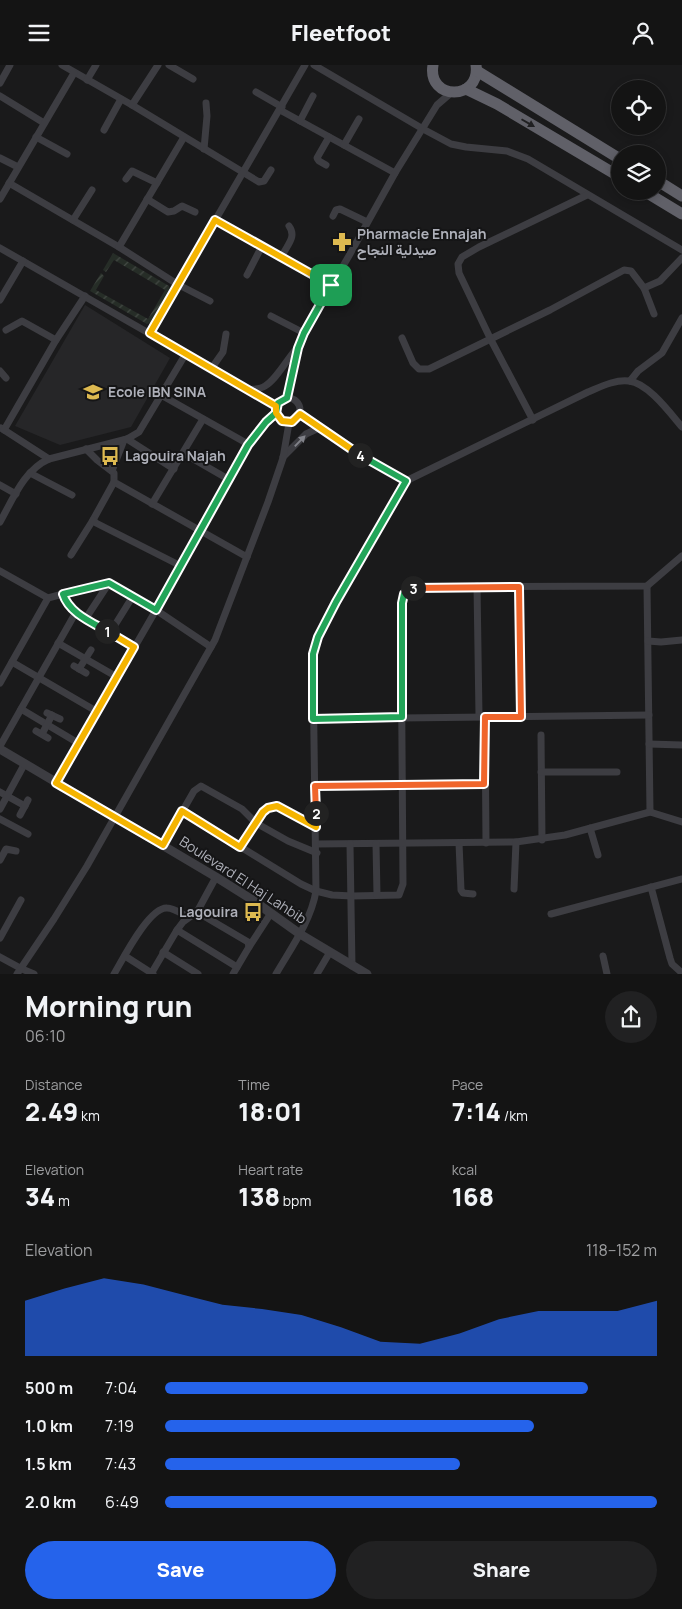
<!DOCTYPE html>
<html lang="en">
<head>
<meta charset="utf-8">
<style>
	:root { --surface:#141414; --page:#212122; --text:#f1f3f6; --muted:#9d9ea0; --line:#333334; --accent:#2563eb }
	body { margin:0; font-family:Manrope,Vazirmatn,sans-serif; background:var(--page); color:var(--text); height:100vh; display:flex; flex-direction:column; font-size:19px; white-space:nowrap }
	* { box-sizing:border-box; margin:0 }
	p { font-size:16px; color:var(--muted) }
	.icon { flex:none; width:28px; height:28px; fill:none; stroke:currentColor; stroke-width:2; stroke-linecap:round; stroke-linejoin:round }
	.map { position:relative; height:909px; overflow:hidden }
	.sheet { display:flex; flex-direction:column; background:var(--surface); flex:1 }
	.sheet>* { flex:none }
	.controls { position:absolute; left:611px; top:15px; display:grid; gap:10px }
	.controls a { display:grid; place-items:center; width:55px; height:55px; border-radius:50%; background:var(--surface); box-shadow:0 2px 8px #0003,0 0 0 1px var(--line); font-size:25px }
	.pin { position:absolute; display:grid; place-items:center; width:42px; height:42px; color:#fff; margin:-21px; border-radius:10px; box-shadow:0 2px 8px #0006 }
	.km { position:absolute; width:25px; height:25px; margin:-12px; border-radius:50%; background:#222; color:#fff; font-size:14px; line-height:25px; text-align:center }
	.round { display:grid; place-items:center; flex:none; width:52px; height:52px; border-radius:26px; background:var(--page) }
	.summary { display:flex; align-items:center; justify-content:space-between; height:85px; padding:0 25px }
	h1 { font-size:28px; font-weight:800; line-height:38px }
	.stats { display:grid; grid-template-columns:repeat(3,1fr); gap:8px; height:85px; padding:5px 25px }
	.stats div { display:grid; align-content:center }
	.stats b { font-size:25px; font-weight:800 }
	.stats small { font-size:14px; font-weight:400 }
	.stats p { font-size:14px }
	.chart { height:140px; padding:10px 25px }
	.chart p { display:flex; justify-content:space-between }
	.chart svg { width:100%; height:90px; margin-top:5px; fill:var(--accent); opacity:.7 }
	.primary-button { display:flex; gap:10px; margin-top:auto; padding:10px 25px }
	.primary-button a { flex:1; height:58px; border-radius:30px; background:var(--accent); color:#fff; font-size:20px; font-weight:800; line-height:58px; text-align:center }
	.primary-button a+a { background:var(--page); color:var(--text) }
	ul { padding:0 25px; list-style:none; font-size:16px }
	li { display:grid; grid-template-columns:80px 60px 1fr; align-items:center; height:38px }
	li i { height:12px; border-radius:6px; background:var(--accent) }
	header { display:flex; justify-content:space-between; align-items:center; height:65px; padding:0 25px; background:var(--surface); font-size:22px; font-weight:800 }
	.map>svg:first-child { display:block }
	.built { fill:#262628 }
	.garden { fill:url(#garden-furrows) }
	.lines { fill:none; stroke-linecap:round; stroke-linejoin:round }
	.minor { stroke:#3d3d42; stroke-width:7 }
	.tertiary { stroke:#3d3d42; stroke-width:9 }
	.trunk { stroke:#606068; stroke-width:11 }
	.oneway { fill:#202022 }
	.oneway2 { fill:#818289 }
	.split-1-casing { stroke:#fff; stroke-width:10 }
	.split-2-casing { stroke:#fff; stroke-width:10 }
	.split-3-casing { stroke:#fff; stroke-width:10 }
	.split-4-casing { stroke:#fff; stroke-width:10 }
	.split-5-casing { stroke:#fff; stroke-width:10 }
	.split-1 { stroke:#22a559; stroke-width:6 }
	.split-2 { stroke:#f5b400; stroke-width:6 }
	.split-3 { stroke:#f0652b; stroke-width:6 }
	.split-4 { stroke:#22a559; stroke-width:6 }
	.split-5 { stroke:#f5b400; stroke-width:6 }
	.labels { text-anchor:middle; stroke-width:4; stroke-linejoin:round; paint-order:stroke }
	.poi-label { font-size:14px; font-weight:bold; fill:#aeb0b9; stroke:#151516; text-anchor:start }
	.street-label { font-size:14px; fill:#aeb0b9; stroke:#151516 }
</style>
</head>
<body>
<header><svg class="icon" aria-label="menu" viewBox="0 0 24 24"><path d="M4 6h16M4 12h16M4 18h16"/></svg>Fleetfoot<svg class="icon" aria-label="person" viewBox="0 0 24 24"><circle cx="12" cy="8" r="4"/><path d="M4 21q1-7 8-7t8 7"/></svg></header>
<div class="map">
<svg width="682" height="909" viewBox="0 0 682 909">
	<defs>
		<pattern id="garden-furrows" width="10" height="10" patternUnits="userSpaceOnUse" patternTransform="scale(1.25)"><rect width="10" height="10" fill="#262d27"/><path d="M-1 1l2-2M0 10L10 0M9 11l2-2" fill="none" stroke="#434944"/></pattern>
	</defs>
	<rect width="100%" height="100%" fill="#1a1a1b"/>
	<path class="built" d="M 85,240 L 170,293 L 131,362 L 60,380 L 15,361 Z"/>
	<path class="garden" d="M 113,188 L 169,221 L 170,226 L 152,257 L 147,259 L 90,226 L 101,208 L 104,211 L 96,225 L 148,254 L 165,225 L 114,195 L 106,207 L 103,205 Z"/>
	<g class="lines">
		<g class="minor">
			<path d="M 62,0 L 132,40 L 259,117 L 264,116 L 271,105"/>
			<path d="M 169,0 L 193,14"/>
			<path d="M 314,0 L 423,64 L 451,79 L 466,82 L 507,86 L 528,94 L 682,185"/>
			<path d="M 87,15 L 96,0"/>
			<path d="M 0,18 L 10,0"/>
			<path d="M 256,27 L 282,42"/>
			<path d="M 0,31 L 44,58"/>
			<path d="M 132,40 L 158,0"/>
			<path d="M 280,45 L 395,108"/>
			<path d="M 300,56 L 313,31"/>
			<path d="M 104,65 L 121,34"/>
			<path d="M 36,72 L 67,89"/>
			<path d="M 344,80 L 359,54"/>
			<path d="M 204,84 L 207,51 L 206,38"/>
			<path d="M 0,93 L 18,102"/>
			<path d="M 326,100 L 319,96 L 317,93 L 329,72"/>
			<path d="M 126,114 L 132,106 L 157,118"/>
			<path d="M 9,118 L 119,182 L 177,219 L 210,236"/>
			<path d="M 0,134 L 74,8"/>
			<path d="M 147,134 L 168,147 L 174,146 L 182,141 L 195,147"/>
			<path d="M 333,151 L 336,145 L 340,144 L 367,157"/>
			<path d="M 73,155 L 92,125"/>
			<path d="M 215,155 L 331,220"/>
			<path d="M 119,182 L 184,72"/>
			<path d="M 0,183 L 276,341"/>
			<path d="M 282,191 C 287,180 297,172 289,161"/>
			<path d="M 247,210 L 262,181"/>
			<path d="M 644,223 L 660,216 L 682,193"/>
			<path d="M 0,235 L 23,196"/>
			<path d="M 271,251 L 304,268"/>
			<path d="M 6,265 L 22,256 L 56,275"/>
			<path d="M 150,268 L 305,0"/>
			<path d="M 402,273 L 413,298 L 419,304 L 429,304 L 550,245 L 624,205 L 631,206 L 644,223 L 654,249"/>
			<path d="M 211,304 L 223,287 L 226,269"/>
			<path d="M 0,306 L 6,313"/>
			<path d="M 630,316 L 638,306 L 662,288 L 682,253"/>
			<path d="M 249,325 C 254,324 261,324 265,321 C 276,315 287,294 297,283"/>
			<path d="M 161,330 L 248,379"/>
			<circle cx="288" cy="345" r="12"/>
			<path d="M 287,333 L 298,283 L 304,268 L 350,189 L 395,108 L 437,40 L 452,27"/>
			<path d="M 299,349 L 363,393 L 406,416"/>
			<path d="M 533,355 L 491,275 L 459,208 L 458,199 L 462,192 L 479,182 L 587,130"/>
			<path d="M 1,363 L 49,394"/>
			<path d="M 4,365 L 56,275 L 85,231"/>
			<path d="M 127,374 L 174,404"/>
			<path d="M 86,384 L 97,395 L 114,408 L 114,417 L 247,492"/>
			<path d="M 183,388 L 228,414"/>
			<path d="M 283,392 L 306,369 L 319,363"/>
			<path d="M 112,406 L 124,375"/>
			<path d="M 30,408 L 72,430"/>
			<path d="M 114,417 L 93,455 L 96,458 L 181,501"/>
			<path d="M 0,420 L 16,429"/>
			<path d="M 152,439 L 203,354"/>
			<path d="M 0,457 C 13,434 24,405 49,394 L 127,374 L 139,367 L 185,290"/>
			<path d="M 71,490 L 93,455"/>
			<path d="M 0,506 L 48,533 L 96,520 L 109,518 L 156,545 L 211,582"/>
			<path d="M 477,521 L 479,651"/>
			<path d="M 647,521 L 650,747"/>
			<path d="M 519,522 L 521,652"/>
			<path d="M 63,529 L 67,539 L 76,547"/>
			<path d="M 86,553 L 109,518"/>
			<path d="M 110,568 L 133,531"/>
			<path d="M 648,576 L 661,577 L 682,575"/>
			<path d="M 58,578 L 117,612"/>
			<path d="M 12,597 L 96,646"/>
			<path d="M 74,601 L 86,608"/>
			<path d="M 79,604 L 91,585"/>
			<path d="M 0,618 L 48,533"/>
			<path d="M 21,644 L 78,678"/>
			<path d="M 47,648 L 60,654"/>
			<path d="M 485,652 L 486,778"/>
			<path d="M 313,654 L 649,650"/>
			<path d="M 36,666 L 48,673"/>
			<path d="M 42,669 L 52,650"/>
			<path d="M 541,670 L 542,775"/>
			<path d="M 649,679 L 682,680"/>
			<path d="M 0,681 L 76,547 L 134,582"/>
			<path d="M 541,707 L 617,707"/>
			<path d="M 56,718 L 156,545 L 248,379 L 266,357 L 276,348"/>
			<path d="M 315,721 L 485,719"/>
			<path d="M 0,727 L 25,741"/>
			<path d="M 0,744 L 25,698"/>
			<path d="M 182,746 L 301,819 L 316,826 L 332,830 L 352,831 L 399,830 L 403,819 L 401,545 C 402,533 404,525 417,522 L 647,521 L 682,491"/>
			<path d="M 20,750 L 28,735"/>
			<path d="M 0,754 L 28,769"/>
			<path d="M 316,762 L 277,741 L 268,743 L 256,758 L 288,776 L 317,788"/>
			<path d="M 590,763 L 598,790"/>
			<path d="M 459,778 L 461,825 L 463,828 L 473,829"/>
			<path d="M 316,779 L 516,777 L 565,770 L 650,747 L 682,757"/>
			<path d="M 350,779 L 352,901"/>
			<path d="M 376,779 L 377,830"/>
			<path d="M 163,780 L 194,726 L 201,721 L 242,744 L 256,758 L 240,782"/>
			<path d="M 0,795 L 6,784 L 16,786"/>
			<path d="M 651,822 L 670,893 L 672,899 L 682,908"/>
			<path d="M 514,824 L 516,777"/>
			<path d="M 197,847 L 248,877 L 249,882 L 233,909"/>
			<path d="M 551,849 L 682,814"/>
			<path d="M 177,865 L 183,857 L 197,847 L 216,812"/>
			<path d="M 0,873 L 21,835"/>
			<path d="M 249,882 L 271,848"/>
			<path d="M 163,887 L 198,909"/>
			<path d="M 125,891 L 153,909"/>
			<path d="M 603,891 L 607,909"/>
			<path d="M 0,892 L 22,904 L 34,909"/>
			<path d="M 17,909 L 54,854 L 87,801 L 215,575 L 268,437 L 283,393 L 289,358"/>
			<path d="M 114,909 C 123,894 149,842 167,843 C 174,843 182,849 188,852"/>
			<path d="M 151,909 L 177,865 L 237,902"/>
			<path d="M 276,909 C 291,883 311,856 316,826 L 313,600 L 315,581 L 325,558 L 406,416 L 588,327 C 600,322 616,314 629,316 C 648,318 670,348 682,362"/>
			<path d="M 317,909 L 330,887"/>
		</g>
		<path class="tertiary" d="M 0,684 L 216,812 L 251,834 L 300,869 L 367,909"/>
		<g class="trunk">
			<path d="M 433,0 C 427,36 481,36 476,0"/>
			<path d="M 477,6 L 620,94"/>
			<path d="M 466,24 L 497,39 L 620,112"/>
			<path d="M 658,116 L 682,131"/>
			<path d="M 644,126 L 682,149"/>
		</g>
	</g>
	<defs><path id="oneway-solid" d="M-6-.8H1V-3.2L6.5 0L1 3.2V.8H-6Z" transform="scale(1.25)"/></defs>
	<use class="oneway" href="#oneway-solid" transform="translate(528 58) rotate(30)"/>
	<use class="oneway2" href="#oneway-solid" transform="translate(300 376) rotate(-46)"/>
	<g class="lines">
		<g class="split-1-casing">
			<path id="split-1" d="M 107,566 C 91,557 69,548 63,529 L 109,518 L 156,545 L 248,380 L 266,357 L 276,348 L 278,338 L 287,333 L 298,283 L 304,268 L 331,220"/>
		</g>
		<g class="split-2-casing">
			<path id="split-2" d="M 107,566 L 134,582 L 56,718 L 163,780 L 182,746 L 240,782 L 263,747 L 268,743 L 277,741 L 316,762 L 316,748"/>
		</g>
		<g class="split-3-casing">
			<path id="split-3" d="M 316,748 L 315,721 L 484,719 L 485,652 L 521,652 L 519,522 L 413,523"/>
		</g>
		<g class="split-4-casing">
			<path id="split-4" d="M 360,390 L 406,416 L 336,537 L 318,572 L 313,589 L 313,654 L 402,652 L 402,538 L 404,529 L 413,523"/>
		</g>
		<g class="split-5-casing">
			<path id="split-5" d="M 331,220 L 215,155 L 150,268 L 276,341 L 276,348 L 282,356 L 292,357 L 300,349 L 360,390"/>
		</g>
		<use href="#split-1" class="split-1"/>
		<use href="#split-2" class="split-2"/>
		<use href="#split-3" class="split-3"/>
		<use href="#split-4" class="split-4"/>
		<use href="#split-5" class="split-5"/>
	</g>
	<defs>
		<g id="pharmacy-bare" transform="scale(1.5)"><path d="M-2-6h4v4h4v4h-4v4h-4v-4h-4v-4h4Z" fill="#ddb950" stroke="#151516" stroke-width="2.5" paint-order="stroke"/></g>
		<g id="school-bare" transform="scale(1.5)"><path d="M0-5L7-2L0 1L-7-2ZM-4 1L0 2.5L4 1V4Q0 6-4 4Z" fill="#ddb950" stroke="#151516" stroke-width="2.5" paint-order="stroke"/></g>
		<g id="bus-bare" transform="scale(1.5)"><path d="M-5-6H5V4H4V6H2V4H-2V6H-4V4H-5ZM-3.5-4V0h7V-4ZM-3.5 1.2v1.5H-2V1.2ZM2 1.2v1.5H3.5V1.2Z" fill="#ddb950" stroke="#151516" stroke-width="2.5" paint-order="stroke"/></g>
	</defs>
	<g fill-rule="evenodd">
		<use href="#pharmacy-bare" x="342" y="177"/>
		<use href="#school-bare" x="93" y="327"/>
		<use href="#bus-bare" x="110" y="391"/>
		<use href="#bus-bare" x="253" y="847"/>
	</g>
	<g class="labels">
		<g class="poi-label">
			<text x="357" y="174">Pharmacie Ennajah<tspan x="357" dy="16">صيدلية النجاح</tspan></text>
			<text x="108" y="332">Ecole IBN SINA</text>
			<text x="125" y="396">Lagouira Najah</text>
			<text x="238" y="852" text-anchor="end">Lagouira</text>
		</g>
		<g class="street-label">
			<text transform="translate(243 815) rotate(33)" y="5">Boulevard El Haj Lahbib</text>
		</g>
	</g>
</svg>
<div class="controls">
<a><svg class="icon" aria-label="locate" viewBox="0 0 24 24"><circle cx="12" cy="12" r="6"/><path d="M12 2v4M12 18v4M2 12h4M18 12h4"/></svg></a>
<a><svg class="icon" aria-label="layers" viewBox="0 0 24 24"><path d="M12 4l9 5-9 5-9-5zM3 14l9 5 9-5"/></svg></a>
</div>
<div class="pin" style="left:331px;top:220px;background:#1e9e55"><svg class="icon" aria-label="arrive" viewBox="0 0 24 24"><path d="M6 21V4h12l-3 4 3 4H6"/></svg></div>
<b class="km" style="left:107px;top:566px">1</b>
<b class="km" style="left:316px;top:748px">2</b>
<b class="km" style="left:413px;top:523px">3</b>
<b class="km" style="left:360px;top:390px">4</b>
</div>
<section class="sheet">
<div class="summary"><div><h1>Morning run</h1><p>06:10</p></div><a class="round"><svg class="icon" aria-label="share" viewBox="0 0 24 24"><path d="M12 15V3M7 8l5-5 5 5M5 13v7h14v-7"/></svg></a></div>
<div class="stats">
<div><p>Distance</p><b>2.49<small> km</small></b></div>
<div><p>Time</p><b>18:01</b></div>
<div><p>Pace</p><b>7:14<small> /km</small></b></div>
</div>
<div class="stats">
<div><p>Elevation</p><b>34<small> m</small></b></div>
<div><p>Heart rate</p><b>138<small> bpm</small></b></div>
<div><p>kcal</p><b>168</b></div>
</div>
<div class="chart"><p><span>Elevation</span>118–152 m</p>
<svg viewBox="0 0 160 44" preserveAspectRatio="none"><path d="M0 44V17L10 11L20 6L30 9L40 14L50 19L60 21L70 24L80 30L90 37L100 38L110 33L120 26L130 22L140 22L150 22L160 17V44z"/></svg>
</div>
<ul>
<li><b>500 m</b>7:04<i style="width:86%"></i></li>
<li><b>1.0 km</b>7:19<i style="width:75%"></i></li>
<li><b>1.5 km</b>7:43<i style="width:60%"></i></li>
<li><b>2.0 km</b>6:49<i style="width:100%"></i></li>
</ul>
<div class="primary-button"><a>Save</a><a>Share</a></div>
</section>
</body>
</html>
